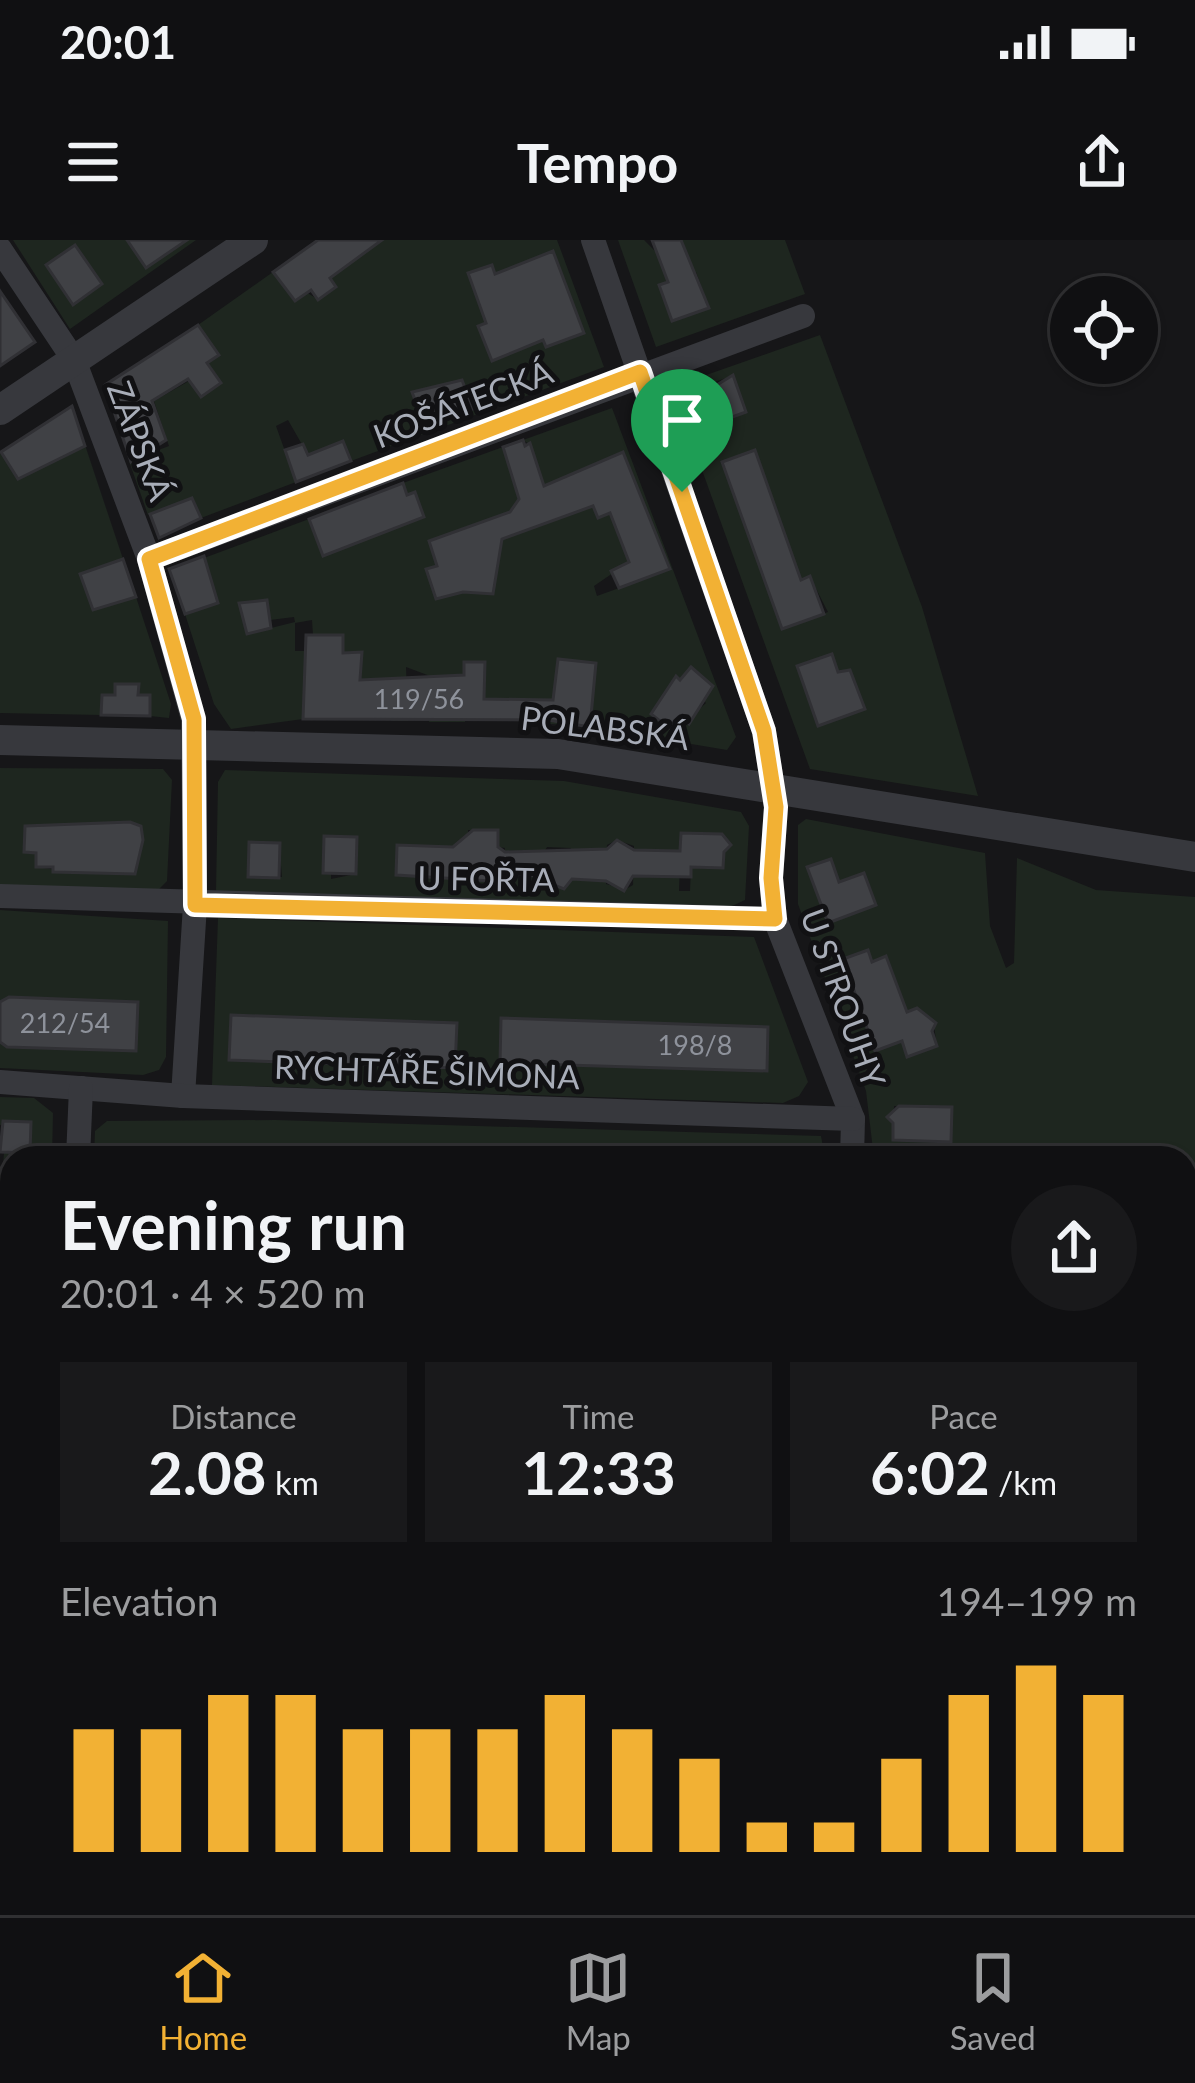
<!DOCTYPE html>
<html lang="en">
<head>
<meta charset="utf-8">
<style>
	:root { --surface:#101012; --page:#19191b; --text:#f1f3f6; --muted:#9c9d9f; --line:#303032; --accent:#f2b134 }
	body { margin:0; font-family:Lato,sans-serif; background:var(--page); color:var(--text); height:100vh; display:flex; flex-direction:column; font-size:45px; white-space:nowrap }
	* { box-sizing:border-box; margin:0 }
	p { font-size:39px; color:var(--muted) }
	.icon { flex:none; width:66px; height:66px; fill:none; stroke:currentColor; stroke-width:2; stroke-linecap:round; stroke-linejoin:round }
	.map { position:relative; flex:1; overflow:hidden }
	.drawer { position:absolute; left:0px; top:906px; width:1197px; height:771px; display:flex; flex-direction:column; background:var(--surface); border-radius:36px 36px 0 0; box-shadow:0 3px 9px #0004,0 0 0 3px var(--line) }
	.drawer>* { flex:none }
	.controls { position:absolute; left:1050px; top:36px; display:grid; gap:24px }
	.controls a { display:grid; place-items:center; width:108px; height:108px; border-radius:50%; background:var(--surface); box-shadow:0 3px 9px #0004,0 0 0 3px var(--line); font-size:60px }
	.pin { position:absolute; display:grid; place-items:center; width:102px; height:102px; color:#fff; margin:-123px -51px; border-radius:50% 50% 50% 0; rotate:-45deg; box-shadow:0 0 12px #0007 }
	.pin .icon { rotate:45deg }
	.round { display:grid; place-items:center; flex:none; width:126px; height:126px; border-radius:63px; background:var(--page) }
	.headline { display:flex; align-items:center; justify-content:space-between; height:204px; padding:0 60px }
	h1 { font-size:66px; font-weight:700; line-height:90px }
	.stats { display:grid; grid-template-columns:repeat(3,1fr); gap:18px; height:204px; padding:12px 60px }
	.stats div { display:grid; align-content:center; border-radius:0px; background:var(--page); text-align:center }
	.stats b { font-size:60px; font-weight:700 }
	.stats small { font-size:33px; font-weight:400 }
	.stats p { font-size:33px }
	.chart { height:336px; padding:24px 60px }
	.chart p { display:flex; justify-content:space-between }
	.chart svg { width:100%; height:216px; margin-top:12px; stroke:var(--accent); stroke-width:6 }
	.status { display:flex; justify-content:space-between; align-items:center; height:84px; padding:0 60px; background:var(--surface); direction:ltr }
	.status svg { height:33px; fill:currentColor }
	header { display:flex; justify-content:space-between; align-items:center; height:156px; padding:0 60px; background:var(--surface); font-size:54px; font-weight:700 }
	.menu { display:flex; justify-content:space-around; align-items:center; height:168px; border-top:3px solid var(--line); background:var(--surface); font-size:33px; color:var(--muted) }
	.menu a { display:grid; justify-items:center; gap:6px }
	.menu .active { color:var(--accent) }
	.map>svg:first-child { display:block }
	.green { fill:#1e261f; fill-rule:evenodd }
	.building { fill:#404145; stroke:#303034; stroke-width:3 }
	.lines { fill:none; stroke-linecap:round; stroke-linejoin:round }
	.minor { stroke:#37383d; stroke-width:24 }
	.tertiary { stroke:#37383d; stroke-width:30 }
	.route-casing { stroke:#fff; stroke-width:24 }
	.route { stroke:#f2b134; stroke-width:15 }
	.labels { text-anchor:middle; stroke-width:10; stroke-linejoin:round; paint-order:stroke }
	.number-label { font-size:27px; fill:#8e929b }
	.street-label { font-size:33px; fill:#a8adb8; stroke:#111113 }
</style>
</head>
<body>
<div class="status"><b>20:01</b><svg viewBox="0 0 49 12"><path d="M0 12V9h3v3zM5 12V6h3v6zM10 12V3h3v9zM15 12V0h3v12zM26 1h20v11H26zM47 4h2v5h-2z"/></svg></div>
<header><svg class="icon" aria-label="menu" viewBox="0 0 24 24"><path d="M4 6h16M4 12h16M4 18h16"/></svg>Tempo<svg class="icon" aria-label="share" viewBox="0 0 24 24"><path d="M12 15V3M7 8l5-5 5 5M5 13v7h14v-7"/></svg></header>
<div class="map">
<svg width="1195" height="1675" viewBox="0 0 1195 1675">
	<rect width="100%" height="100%" fill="#161618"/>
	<g class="green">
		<path d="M 13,0 L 136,0 L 130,5 L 146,28 L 184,0 L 196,0 L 70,89 ZM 75,5 L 102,44 L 73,64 L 46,26 Z"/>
		<path d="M 367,0 L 557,0 L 604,127 L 351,221 L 343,202 L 308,215 L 288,180 L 276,186 L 296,242 L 201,278 L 192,258 L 148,275 L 129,221 L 169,206 L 154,161 L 189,141 L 201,157 L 207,123 L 219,114 L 198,85 L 273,32 L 319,60 L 336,47 L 330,38 L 372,8 ZM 491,25 L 509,73 L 493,121 L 478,87 L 486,83 L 469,33 Z"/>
		<path d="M 618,0 L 644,0 L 657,13 L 681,0 L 785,0 L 805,54 L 656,107 ZM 696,32 L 709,67 L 659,45 L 668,42 L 665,34 Z"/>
		<path d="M 820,95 L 922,367 L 978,556 L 810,529 L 672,147 ZM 733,136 L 746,172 L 710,185 L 714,142 ZM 755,210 L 768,248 L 760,251 L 723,222 ZM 810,337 L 828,372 L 783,389 ZM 831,414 L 838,432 L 850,430 L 865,469 L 818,485 L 797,427 Z"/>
		<path d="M 612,168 L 736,497 L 727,510 L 590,487 L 596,423 L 579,485 L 548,484 L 548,460 L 484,459 L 465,422 L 465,482 L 429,482 L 430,436 L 406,427 L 408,481 L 391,481 L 392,453 L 360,440 L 361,413 L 305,437 L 303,479 L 231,489 L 214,464 L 185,374 L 211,365 L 204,318 L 309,279 L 323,315 L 421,269 L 415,253 L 407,255 L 403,243 L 503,207 L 513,240 L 529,204 L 523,200 ZM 624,212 L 646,267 L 614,279 L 611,273 L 598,278 L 587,227 ZM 495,278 L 503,302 L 453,320 L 495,333 L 493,354 L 463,352 L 437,326 L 430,300 ZM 656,294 L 669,330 L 597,356 L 594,346 L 629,322 L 623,305 ZM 267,360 L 270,380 L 294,377 L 295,382 L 247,394 L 242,376 L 256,372 L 254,361 ZM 312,380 L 313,395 L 343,411 L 295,411 L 295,383 ZM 691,427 L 712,445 L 702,458 L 706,463 L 674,492 L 651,475 L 675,437 L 680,440 Z"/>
		<path d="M 85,205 L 123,319 L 80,335 L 93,370 L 136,357 L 171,464 L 169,478 L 150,476 L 150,456 L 138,455 L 138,444 L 116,444 L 115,455 L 102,455 L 101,475 L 0,473 L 0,213 L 18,239 Z"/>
		<path d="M 0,528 L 163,529 L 172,540 L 167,641 L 159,649 L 0,647 ZM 66,585 L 72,632 L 36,627 L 36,613 L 24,612 L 25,586 Z"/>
		<path d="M 225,530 L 564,541 L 741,572 L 749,586 L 745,660 L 730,667 L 216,651 L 218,542 ZM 468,590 L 498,591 L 498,607 L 505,608 L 505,635 L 491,635 L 490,641 L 462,640 L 459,601 L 468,598 ZM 681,593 L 724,594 L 723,628 L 691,627 L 690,651 L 679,651 ZM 357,597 L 356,634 L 331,639 L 331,633 ZM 617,600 L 634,606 L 633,645 L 626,649 L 606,644 L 607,605 ZM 249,602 L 279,603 L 282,637 L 248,637 ZM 547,607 L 571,608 L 557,642 L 531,635 Z"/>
		<path d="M 806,579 L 985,613 L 990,686 L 1006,728 L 1014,723 L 1017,618 L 1096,650 L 1195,657 L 1195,1675 L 1027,1675 L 1029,1665 L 1185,1665 L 1185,918 L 874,918 L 866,851 L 798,664 L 798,585 ZM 867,710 L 872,722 L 887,717 L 895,741 L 855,757 L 843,719 ZM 917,768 L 934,786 L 937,806 L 908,817 L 902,801 L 876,811 L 867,787 ZM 894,866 L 951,867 L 951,901 L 893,900 Z"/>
		<path d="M 0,670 L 168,681 L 166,817 L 159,830 L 143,835 L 0,828 L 0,802 L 37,808 L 38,804 L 135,811 L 138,762 L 9,757 L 0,762 Z"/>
		<path d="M 218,678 L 754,697 L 808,842 L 799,856 L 783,863 L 212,845 ZM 231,775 L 457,784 L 455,827 L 229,819 ZM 523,779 L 563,780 L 562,824 ZM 604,782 L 768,787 L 767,831 L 562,825 Z"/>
		<path d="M 0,857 L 34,858 L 53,873 L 52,918 L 12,918 L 12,968 L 0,968 L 4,912 L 30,913 L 31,883 L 0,885 Z"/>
		<path d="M 275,880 L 821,896 L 825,918 L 94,918 L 95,891 L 107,881 Z"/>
		<path d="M 0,1260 L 12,1260 L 12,1324 L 0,1323 Z"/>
		<path d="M 0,1340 L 12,1340 L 12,1427 L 0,1423 Z"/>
		<path d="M 0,1596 L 12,1599 L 16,1675 L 0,1675 L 9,1660 L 0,1657 Z"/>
		<path d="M 37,1665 L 178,1665 L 181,1675 L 34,1675 Z"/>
		<path d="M 260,1665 L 467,1665 L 436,1675 L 268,1675 Z"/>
	</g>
	<g class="building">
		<path d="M 127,0 L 187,0 L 146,28 Z"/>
		<path d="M 318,0 L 382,0 L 330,38 L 336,47 L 318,60 L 311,50 L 295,61 L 273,32 Z"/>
		<path d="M 652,0 L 681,0 L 709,68 L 672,81 L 659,45 L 668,42 Z"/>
		<path d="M 75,5 L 102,44 L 73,65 L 46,25 Z"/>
		<path d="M 553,11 L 584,93 L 546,107 L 543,100 L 492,121 L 478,86 L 486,83 L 468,33 L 492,25 L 495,34 Z"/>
		<path d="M 0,51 L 35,102 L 0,126 Z"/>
		<path d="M 198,85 L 219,115 L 207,123 L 221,143 L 201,157 L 188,139 L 152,161 L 166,200 L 131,222 L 105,145 Z"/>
		<path d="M 733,135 L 746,172 L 710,185 L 699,156 Z"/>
		<path d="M 462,140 L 473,169 L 425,187 L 412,152 Z"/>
		<path d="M 72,166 L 85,206 L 18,239 L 1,212 Z"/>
		<path d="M 523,200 L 525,206 L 530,203 L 544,246 L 623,212 L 670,329 L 619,348 L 611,331 L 629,322 L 610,273 L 598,278 L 593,266 L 502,299 L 493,354 L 463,352 L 436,359 L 426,329 L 437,326 L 429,301 L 510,272 L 519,259 L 503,207 Z"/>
		<path d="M 343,201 L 351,221 L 296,242 L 285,210 L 303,204 L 308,215 Z"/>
		<path d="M 755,210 L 801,340 L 810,336 L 824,374 L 782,389 L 722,222 Z"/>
		<path d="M 403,243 L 407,255 L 415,252 L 424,277 L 323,316 L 309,279 Z"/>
		<path d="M 192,258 L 201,278 L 159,298 L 150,274 Z"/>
		<path d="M 204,316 L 218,363 L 185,374 L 169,329 Z"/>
		<path d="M 123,319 L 136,357 L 93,370 L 80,334 Z"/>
		<path d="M 267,360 L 271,388 L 247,394 L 239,363 Z"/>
		<path d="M 306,395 L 343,395 L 343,413 L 362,412 L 360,440 L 464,435 L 464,422 L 485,422 L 484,459 L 553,460 L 558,419 L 596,423 L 590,487 L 548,480 L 303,479 Z"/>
		<path d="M 832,414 L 838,432 L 850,430 L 865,469 L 818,486 L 797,426 Z"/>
		<path d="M 691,427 L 713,446 L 689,484 L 684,480 L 674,492 L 651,474 L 676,436 L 680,440 Z"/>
		<path d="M 115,444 L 139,444 L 138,455 L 150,455 L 150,476 L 101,475 L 102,455 L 115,455 Z"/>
		<path d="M 130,582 L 141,586 L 143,600 L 135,634 L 53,632 L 53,627 L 36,627 L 36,613 L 24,612 L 25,586 Z"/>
		<path d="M 473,590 L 498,590 L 498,607 L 505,612 L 607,609 L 617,600 L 634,610 L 680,611 L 681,593 L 722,594 L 731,605 L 724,612 L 723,628 L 691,627 L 691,637 L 633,636 L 624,651 L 606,641 L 572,639 L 564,649 L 546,642 L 546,636 L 491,635 L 491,641 L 396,635 L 397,605 L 453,607 Z"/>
		<path d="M 324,596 L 357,597 L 356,634 L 323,633 Z"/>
		<path d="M 249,602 L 280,603 L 279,638 L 248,637 Z"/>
		<path d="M 831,619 L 839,642 L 864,633 L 876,665 L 828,683 L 807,627 Z"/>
		<path d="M 868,710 L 872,722 L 886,716 L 907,772 L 917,768 L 936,783 L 932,791 L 937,806 L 907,817 L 902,801 L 875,811 L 843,719 Z"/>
		<path d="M 9,757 L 138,762 L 136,811 L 7,807 L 0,802 L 0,762 Z"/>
		<path d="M 231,775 L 457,783 L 455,828 L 229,820 Z"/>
		<path d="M 501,778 L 768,787 L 767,831 L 500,823 Z"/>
		<path d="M 899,866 L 952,867 L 951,902 L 893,900 L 893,883 L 887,877 Z"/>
		<path d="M 3,881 L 31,882 L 30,913 L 0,912 Z"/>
	</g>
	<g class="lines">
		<g class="minor">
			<path d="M 593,0 L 764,491 L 776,567 L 771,638 L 775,679 L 853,879 L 852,918"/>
			<path d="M 0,9 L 74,120 L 149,319 L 193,479 L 195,665 L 183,856"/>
			<path d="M 149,319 L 803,76"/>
			<path d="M 0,656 L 775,679"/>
			<path d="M 0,842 L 183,856 L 853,879"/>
			<path d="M 78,918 L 81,848"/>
			<path d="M 0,1504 L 12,1506"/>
		</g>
		<g class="tertiary">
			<path d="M 0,170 L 253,0"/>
			<path d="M 0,500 L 558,514 L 1195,617"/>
		</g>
	</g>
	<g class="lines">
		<g class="route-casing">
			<path id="route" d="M 640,132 L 764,491 L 776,567 L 771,638 L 775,679 L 195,665 L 194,479 L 149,319 Z"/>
		</g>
		<use href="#route" class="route"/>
	</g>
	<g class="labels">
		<g class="number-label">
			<text x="419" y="469">119/56</text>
			<text x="65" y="793">212/54</text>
			<text x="695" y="815">198/8</text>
		</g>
		<g class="street-label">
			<text transform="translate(463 164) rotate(-21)" y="12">KOŠÁTECKÁ</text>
			<text transform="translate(140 201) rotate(69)" y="12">ZÁPSKÁ</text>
			<text transform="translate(605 488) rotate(7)" y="12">POLABSKÁ</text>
			<text transform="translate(486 639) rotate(1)" y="12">U FOŘTA</text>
			<text transform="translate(843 758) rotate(70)" y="12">U STROUHY</text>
			<text transform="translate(427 832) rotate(2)" y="12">RYCHTÁŘE ŠIMONA</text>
		</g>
	</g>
</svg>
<div class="controls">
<a><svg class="icon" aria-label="locate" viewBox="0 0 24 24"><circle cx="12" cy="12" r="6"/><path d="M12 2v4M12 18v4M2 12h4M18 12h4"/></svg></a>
</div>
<div class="pin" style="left:682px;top:252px;background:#1e9e55"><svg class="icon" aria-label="arrive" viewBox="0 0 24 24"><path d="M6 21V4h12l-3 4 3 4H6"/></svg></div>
<section class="drawer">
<div class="headline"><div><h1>Evening run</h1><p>20:01 · 4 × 520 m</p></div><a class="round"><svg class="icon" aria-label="share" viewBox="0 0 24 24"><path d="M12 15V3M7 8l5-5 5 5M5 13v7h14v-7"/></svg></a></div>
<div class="stats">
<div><p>Distance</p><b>2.08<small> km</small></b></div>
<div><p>Time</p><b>12:33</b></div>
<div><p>Pace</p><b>6:02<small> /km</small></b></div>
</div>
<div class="chart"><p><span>Elevation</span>194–199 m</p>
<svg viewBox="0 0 160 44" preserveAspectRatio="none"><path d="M5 44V19M15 44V19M25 44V12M35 44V12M45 44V19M55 44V19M65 44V19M75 44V12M85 44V19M95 44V25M105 44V38M115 44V38M125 44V25M135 44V12M145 44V6M155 44V12"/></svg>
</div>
</section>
</div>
<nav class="menu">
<a class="active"><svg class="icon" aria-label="home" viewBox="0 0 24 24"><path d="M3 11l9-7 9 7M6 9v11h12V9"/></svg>Home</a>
<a><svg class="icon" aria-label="map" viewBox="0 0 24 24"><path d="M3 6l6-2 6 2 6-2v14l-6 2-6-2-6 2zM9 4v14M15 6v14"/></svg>Map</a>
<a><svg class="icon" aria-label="saved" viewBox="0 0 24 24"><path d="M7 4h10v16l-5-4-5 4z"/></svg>Saved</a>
</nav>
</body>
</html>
